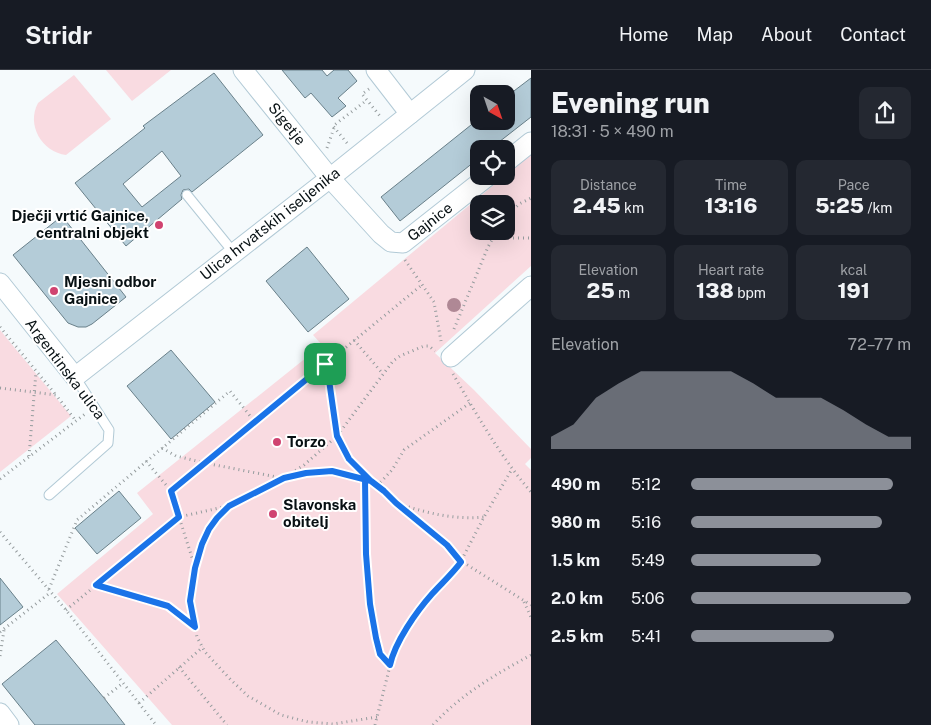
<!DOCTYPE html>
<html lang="en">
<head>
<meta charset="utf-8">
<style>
	:root { --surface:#171b24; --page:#242831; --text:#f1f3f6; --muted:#9ea1a6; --line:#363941; --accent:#8c9099 }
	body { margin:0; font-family:"Public Sans",sans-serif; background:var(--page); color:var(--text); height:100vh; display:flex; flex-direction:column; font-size:19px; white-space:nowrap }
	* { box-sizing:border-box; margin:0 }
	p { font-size:16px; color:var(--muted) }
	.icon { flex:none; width:28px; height:28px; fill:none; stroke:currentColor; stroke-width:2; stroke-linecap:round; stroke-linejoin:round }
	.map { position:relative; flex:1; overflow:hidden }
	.panel { display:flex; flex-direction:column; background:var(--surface); width:400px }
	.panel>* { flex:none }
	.needle { width:32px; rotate:140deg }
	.controls { position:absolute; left:470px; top:15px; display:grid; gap:10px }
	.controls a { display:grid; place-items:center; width:45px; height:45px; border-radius:10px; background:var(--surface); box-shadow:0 5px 20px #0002; font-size:25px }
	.pin { position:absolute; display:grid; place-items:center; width:42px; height:42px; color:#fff; margin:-21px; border-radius:10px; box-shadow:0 2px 8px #0006 }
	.round { display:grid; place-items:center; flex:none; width:52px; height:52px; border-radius:10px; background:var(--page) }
	.overview { display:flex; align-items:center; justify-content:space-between; height:85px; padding:0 20px }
	h1 { font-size:28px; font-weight:800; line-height:38px }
	.figures { display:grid; grid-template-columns:repeat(3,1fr); gap:8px; height:85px; padding:5px 20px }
	.figures div { display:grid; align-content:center; border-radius:10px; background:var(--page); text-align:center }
	.figures b { font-size:21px; font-weight:800 }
	.figures small { font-size:14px; font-weight:400 }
	.figures p { font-size:14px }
	.chart { height:140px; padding:10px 20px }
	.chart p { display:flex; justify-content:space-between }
	.chart svg { width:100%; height:90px; margin-top:5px; fill:var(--accent); opacity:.7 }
	ul { padding:0 20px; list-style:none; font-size:16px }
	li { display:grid; grid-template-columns:80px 60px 1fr; align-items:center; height:38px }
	li i { height:12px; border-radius:6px; background:var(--accent) }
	header { display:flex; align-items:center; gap:30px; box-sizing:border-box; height:70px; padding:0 25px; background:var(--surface); border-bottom:1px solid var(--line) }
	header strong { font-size:24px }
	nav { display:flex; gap:28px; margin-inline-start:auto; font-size:18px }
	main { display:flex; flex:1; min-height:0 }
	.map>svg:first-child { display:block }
	.green { fill:#f9dbe1; fill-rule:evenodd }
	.building { fill:#b4ccd8; stroke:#69808a; fill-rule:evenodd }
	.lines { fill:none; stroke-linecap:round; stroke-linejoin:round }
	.lane-casing { stroke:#b2cad6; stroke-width:11 }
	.street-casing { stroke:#b2cad6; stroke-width:21 }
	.path { stroke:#959c9e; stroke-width:3; stroke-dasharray:1 4; stroke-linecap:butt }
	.lane { stroke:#fff; stroke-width:9 }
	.street { stroke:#fff; stroke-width:19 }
	.tree { fill:#af8895 }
	.route-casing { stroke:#fff; stroke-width:10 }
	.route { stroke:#1a73e8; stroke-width:6 }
	.poi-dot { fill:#d04370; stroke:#fff; stroke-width:2 }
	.labels { text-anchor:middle; stroke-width:4; stroke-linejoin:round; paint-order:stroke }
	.street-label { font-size:15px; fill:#071013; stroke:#fff }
	.poi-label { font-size:15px; font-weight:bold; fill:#071013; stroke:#fff; text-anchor:start }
</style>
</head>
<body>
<header>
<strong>Stridr</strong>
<nav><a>Home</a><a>Map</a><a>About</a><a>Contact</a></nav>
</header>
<main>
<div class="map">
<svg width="531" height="655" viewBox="0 0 531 655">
	<rect width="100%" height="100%" fill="#f5fafc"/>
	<g class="green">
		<path d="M 106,0 L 171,0 L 132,31 Z"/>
		<path d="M 74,5 L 111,49 L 66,85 C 42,82 26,55 38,33 Z"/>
		<path d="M 531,84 L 531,196 L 435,283 L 474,320 L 531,379 L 531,388 L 525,394 L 531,400 L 531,655 L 172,655 L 57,524 L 153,444 L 137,423 L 322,275 L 313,265 ZM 479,134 L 506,134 L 506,161 L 479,161 Z"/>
		<path d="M 0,260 L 71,346 L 0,402 Z"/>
	</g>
	<g class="building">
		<path d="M 282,0 L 322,0 L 327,6 L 334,0 L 348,0 L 357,11 L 338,28 L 346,36 L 332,47 L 311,23 L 305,28 Z"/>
		<path d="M 214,3 L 263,65 L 192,122 L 189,119 L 183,120 L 181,125 L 182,129 L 126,176 L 75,113 L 145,58 L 143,56 ZM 162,81 L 181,106 L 142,137 L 123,114 Z"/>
		<path d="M 531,8 L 531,47 L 490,79 L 479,79 L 479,88 L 400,151 L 381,127 L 476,51 L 506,51 L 506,27 Z"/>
		<path d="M 62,146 L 126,227 L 92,254 L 86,257 L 78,257 L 68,253 L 13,185 Z"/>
		<path d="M 307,177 L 349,229 L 308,262 L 266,211 Z"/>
		<path d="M 171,280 L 215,332 L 171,369 L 127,316 Z"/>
		<path d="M 119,421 L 141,448 L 97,484 L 75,458 Z"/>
		<path d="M 0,508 L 23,537 L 0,555 Z"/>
		<path d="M 56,570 L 104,628 L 125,655 L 35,655 L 2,614 Z"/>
	</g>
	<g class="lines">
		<g class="lane-casing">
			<g id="lane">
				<path d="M 187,125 L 234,183"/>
				<path d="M 49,425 L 108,373 L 109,360 L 75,307"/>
			</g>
		</g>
		<g class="street-casing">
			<g id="street">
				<path d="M 243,0 L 330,108 L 381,164 L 391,172 L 403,173 L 488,106"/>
				<path d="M 376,0 L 410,44"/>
				<path d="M 506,92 L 531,72"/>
				<path d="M 0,213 L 75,307 L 330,108 L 465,0"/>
				<path d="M 451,287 L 531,216"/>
				<path d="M 0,643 L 9,655"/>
			</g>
		</g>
		<g class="path">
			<path d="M 369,19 L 362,24 L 380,46"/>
			<path d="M 347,73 L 333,56 L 367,30"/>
			<path d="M 327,78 L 334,58"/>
			<path d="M 506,147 L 519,134 L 531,128"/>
			<path d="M 493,168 L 531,168"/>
			<path d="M 405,190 L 434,232 L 441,271"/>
			<path d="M 0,257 L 56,325"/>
			<path d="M 454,259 L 488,177 L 497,161"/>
			<path d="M 354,270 L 383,304"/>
			<path d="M 313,278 L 327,296 L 337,366 L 349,389 L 370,411"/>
			<path d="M 453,304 C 477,345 500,386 531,422"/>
			<path d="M 0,318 L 56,325 L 76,351"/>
			<path d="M 162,378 L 176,386 L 205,393 L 282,408"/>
			<path d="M 29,386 L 36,302"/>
			<path d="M 146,391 L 171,421"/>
			<path d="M 287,406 L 304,395 L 337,366 L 393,291 L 400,286 L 424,276 L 429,276 L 435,281"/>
			<path d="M 0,409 L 85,344"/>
			<path d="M 365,409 L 366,484 L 371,534 L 376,568 L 380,584 L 390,595"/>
			<path d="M 377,416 L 392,400 L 404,380 L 470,333"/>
			<path d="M 399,434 C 427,443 454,450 484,447"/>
			<path d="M 0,462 L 66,540 L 156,655"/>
			<path d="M 195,497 L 179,447 L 228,436"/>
			<path d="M 96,515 L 168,536 L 194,557"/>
			<path d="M 49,519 L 77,450 L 230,321 L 255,352"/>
			<path d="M 524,532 L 531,547"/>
			<path d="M 66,540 L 179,447 L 171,421 L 423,214"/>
			<path d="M 0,562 L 51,522"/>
			<path d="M 0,586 L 4,560"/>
			<path d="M 179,597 L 227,655"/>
			<path d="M 104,628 L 123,613"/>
			<path d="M 139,633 L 203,577"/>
			<path d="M 377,647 L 333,654 L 308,652 L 281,645 L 248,626 L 231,610 L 205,582 L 197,567 L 189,531 L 195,499 L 202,474 L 209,459 L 217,448 L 229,436 L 284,409 L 306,403 L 332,401 L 359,407 L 371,411 L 384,421 L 396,433 L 447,475 L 461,491 L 531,535"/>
			<path d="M 375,655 L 392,588 L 398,574 L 431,525 L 461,491 L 484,447 L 512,399"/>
			<path d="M 433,655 C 460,625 496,604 531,585"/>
		</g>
		<use href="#lane" class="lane"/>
		<use href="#street" class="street"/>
	</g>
	<circle class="tree" cx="454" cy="235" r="7"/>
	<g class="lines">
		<g class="route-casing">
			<path id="route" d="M 325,294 L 171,421 L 179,447 L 96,515 L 168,536 L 195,557 L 190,531 L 195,498 L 202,474 L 209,459 L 217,448 L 229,436 L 284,408 L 306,403 L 332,401 L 371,411 L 384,421 L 396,433 L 447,475 L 461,492 C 453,503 442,513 432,524 C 416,542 395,572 390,595 L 380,584 L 376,568 L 370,534 L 366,484 L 365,409 L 371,411 L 349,389 L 337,366 L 327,296 L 325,294"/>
		</g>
		<use href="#route" class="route"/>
	</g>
	<g class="poi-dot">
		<circle cx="159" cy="155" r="5"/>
		<circle cx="54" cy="221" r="5"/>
		<circle cx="277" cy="372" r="5"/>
		<circle cx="273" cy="444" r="5"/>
	</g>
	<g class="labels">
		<g class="street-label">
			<text transform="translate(287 54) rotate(51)" y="5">Sigetje</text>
			<text transform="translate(430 152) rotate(-38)" y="5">Gajnice</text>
			<text transform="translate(270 154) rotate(-38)" y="5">Ulica hrvatskih iseljenika</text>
			<text transform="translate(65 299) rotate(53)" y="5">Argentinska ulica</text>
		</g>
		<g class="poi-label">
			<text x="149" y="151" text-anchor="end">Dječji vrtić Gajnice,<tspan x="149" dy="17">centralni objekt</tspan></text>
			<text x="64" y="217">Mjesni odbor<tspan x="64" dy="17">Gajnice</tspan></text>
			<text x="287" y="377">Torzo</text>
			<text x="283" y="440">Slavonska<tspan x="283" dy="17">obitelj</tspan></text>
		</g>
	</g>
</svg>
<div class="controls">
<a><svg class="needle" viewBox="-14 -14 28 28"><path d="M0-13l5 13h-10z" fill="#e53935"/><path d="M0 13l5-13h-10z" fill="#9ea1a6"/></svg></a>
<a><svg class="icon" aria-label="locate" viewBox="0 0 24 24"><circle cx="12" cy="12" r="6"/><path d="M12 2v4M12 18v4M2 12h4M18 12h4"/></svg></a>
<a><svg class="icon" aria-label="layers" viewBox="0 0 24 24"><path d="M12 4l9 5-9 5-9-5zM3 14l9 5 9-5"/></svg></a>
</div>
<div class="pin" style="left:325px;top:294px;background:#1e9e55"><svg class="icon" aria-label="arrive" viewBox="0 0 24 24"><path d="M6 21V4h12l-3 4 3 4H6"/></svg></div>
</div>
<section class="panel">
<div class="overview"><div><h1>Evening run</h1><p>18:31 · 5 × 490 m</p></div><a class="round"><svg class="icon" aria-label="share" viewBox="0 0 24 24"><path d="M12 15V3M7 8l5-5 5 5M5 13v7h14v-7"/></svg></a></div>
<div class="figures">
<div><p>Distance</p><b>2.45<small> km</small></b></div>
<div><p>Time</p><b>13:16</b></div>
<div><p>Pace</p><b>5:25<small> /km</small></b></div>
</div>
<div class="figures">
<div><p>Elevation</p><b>25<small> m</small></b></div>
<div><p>Heart rate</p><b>138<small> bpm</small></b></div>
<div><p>kcal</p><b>191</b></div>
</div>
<div class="chart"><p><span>Elevation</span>72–77 m</p>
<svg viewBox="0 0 160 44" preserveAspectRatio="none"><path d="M0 44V38L10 32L20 19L30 12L40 6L50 6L60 6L70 6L80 6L90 12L100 19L110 19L120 19L130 25L140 32L150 38L160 38V44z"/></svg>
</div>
<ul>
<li><b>490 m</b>5:12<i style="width:92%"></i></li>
<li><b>980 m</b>5:16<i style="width:87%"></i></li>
<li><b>1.5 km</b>5:49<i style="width:59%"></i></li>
<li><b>2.0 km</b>5:06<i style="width:100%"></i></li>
<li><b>2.5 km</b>5:41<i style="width:65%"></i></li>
</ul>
</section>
</main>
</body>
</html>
